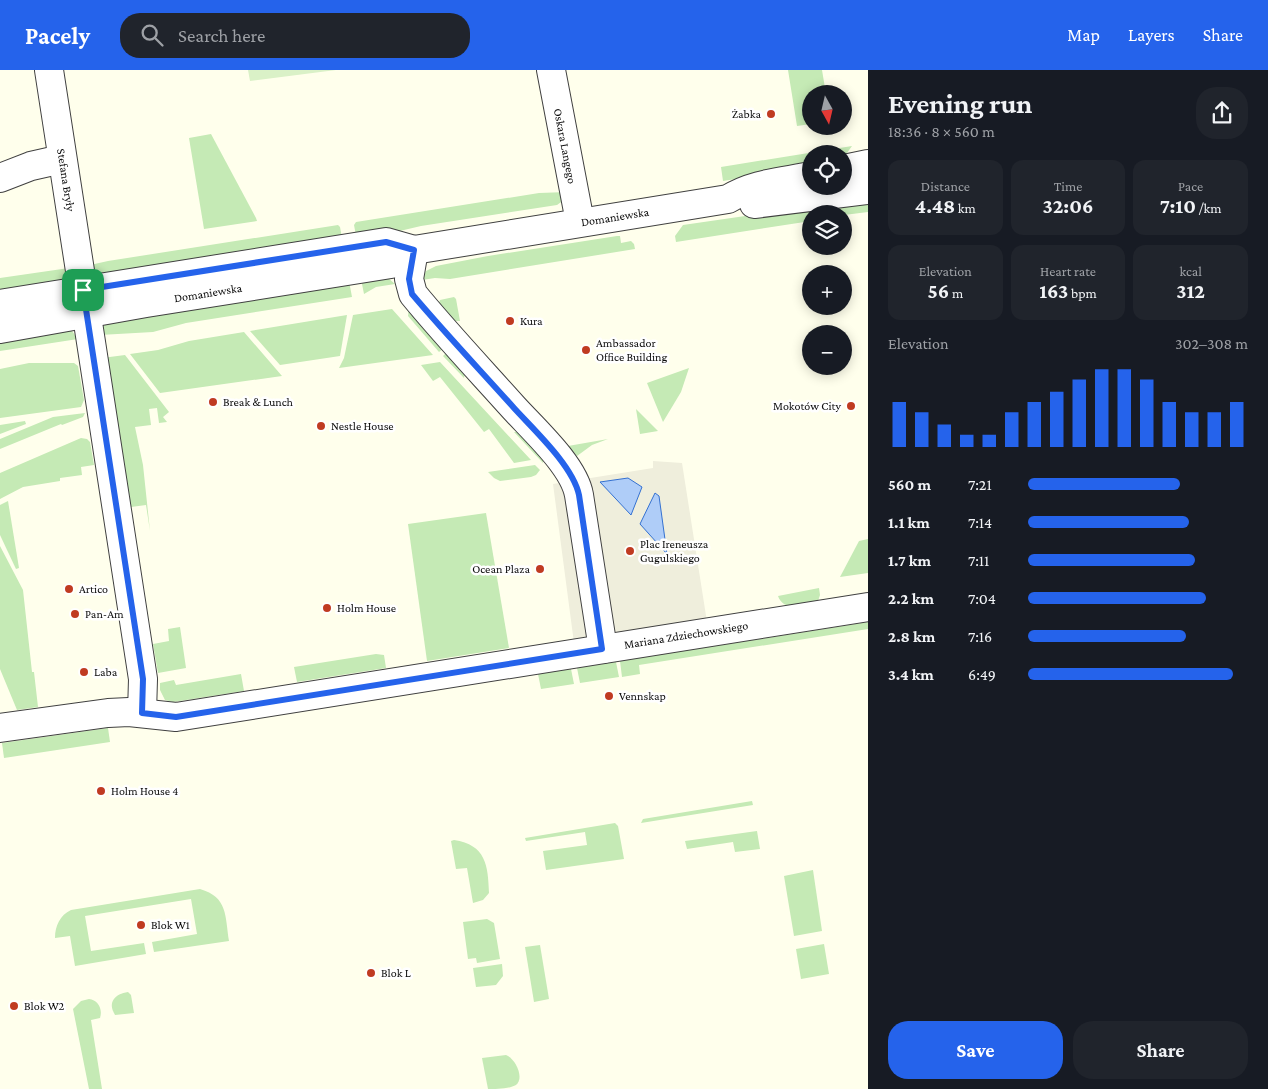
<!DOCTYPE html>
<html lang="en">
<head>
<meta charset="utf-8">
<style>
	:root { --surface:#171b24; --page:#20242c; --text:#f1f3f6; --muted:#9ea1a6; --accent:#2563eb }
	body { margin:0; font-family:"Crimson Pro",serif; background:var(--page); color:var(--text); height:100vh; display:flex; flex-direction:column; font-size:19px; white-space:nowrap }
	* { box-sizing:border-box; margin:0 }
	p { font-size:16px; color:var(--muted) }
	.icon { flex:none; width:28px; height:28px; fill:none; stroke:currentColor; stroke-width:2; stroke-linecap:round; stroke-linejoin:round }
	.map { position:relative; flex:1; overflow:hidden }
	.details { display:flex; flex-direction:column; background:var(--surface); width:400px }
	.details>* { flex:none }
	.needle { width:32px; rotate:172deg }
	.controls { position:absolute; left:802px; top:15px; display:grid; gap:10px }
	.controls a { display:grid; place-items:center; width:50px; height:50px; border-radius:50%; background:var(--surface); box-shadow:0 2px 12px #0003; font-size:25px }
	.pin { position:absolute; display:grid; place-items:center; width:42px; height:42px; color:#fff; margin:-21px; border-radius:10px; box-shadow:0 2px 8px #0006 }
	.round { display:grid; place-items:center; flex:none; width:52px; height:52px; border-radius:20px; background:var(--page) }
	.summary { display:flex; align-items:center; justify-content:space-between; height:85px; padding:0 20px }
	h1 { font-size:28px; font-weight:700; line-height:38px }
	.figures { display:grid; grid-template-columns:repeat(3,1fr); gap:8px; height:85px; padding:5px 20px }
	.figures div { display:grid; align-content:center; border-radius:12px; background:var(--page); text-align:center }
	.figures b { font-size:21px; font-weight:700 }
	.figures small { font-size:14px; font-weight:400 }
	.figures p { font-size:14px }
	.chart { height:140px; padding:10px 20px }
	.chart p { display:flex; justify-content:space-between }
	.chart svg { width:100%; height:90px; margin-top:5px; stroke:var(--accent); stroke-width:6 }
	.primary-button { display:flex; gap:10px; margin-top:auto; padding:10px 20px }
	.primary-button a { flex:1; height:58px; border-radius:20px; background:var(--accent); color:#fff; font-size:20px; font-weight:700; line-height:58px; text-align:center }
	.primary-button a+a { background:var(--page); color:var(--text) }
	ul { padding:0 20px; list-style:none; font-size:16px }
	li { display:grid; grid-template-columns:80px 60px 1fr; align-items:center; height:38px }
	li i { height:12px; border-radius:6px; background:var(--accent) }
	header { display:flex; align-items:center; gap:30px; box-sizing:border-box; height:70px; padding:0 25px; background:var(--accent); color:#fff }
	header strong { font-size:24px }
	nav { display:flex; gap:28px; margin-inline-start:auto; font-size:18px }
	.search { width:350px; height:45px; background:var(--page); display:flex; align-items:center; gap:12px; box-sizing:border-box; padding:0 18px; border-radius:20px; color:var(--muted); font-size:19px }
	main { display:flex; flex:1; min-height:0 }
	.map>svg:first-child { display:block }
	.green { fill:#c5eab5 }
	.pitch { fill:#daf1c7 }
	.plaza { fill:#efeedc }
	.water { fill:#afcdf8; stroke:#3471d1 }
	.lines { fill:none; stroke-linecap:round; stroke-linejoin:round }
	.minor-casing { stroke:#404040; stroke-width:30 }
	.minor { stroke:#fff; stroke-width:28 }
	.route-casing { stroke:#fff; stroke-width:10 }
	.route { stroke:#2563eb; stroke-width:6 }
	.poi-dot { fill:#c03b21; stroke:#fff; stroke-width:2 }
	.labels { text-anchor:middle; stroke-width:5; stroke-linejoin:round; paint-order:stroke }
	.poi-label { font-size:12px; fill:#0d0d0d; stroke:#fff; text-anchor:start }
	.street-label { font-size:12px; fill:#0d0d0d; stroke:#fff }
</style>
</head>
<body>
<header>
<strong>Pacely</strong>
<div class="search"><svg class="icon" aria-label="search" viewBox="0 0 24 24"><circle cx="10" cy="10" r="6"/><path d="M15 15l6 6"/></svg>Search here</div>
<nav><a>Map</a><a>Layers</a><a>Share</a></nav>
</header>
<main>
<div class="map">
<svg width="868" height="1019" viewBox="0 0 868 1019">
	<rect width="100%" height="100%" fill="#ffffec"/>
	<g class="green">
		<path d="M 788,0 L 822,0 L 826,24 L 811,24 L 811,54 L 797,56 Z"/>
		<path d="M 211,64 L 256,148 L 257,151 L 204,159 L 189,68 Z"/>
		<path d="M 852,76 L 844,87 L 844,84 L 811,84 L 811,97 L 723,111 L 721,97 Z"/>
		<path d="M 567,122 L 564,130 L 557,135 L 421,156 L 357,171 L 354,155 L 356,152 L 539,123 Z"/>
		<path d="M 868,132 L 868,142 L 844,145 L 844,144 L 811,144 L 811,151 L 676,172 L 675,166 L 683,155 L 813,136 Z"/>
		<path d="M 338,155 L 340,157 L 343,173 L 99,206 L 90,195 L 108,191 Z"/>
		<path d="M 617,166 L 620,166 L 621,173 L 631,171 L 634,174 L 635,179 L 450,209 L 435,208 L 422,210 L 426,201 L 436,196 L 488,186 Z"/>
		<path d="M 69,198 L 69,204 L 63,214 L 0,220 L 0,208 Z"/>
		<path d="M 388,208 L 395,214 L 376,217 L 364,224 L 361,209 Z"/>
		<path d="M 349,211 L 352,227 L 186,253 L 153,262 L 100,265 L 102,258 L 108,251 Z"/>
		<path d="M 454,227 L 456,229 L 460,251 L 454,251 L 439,233 L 440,230 Z"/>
		<path d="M 409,237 L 444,278 L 439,282 L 408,246 Z"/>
		<path d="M 392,239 L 433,285 L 339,298 L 344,288 L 353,245 Z"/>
		<path d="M 347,245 L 340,286 L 280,295 L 250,261 Z"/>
		<path d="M 67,260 L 72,261 L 78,269 L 0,281 L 0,269 Z"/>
		<path d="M 244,262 L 282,306 L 160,323 L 130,284 L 158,280 L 189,271 Z"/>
		<path d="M 446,283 L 447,285 L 452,285 L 465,303 L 464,308 L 443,286 Z"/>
		<path d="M 125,285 L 169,342 L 163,347 L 167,352 L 159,353 L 157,338 L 149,339 L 151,355 L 135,357 L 143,395 L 150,461 L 146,435 L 131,437 L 124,391 L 118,392 L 102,288 Z"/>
		<path d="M 440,292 L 531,390 L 514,393 L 489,359 L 484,362 L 440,307 L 433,311 L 421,295 Z"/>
		<path d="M 29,293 L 74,293 L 78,296 L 84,330 L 81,337 L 0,348 L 0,299 Z"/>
		<path d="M 689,298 L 681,322 L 663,352 L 647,313 Z"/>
		<path d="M 636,339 L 658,361 L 640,364 Z"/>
		<path d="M 85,343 L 83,347 L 62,355 L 61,354 L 0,379 L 0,369 L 53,347 Z"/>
		<path d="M 25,351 L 26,354 L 0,364 L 0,355 Z"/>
		<path d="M 514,362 L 523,362 L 543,388 L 543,393 Z"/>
		<path d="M 81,368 L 87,369 L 90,372 L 94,395 L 81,397 L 82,405 L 60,408 L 60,411 L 23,417 L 0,429 L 0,403 Z"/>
		<path d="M 608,369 L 592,375 L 577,386 L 568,376 Z"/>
		<path d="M 535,395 L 540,400 L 536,405 L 531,407 L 500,411 L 494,408 L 488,402 Z"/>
		<path d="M 8,431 L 19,498 L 16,499 L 0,465 L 0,435 Z"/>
		<path d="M 486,443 L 509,578 L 427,591 L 408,454 Z"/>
		<path d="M 868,469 L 868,503 L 840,507 L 859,471 Z"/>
		<path d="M 0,476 L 23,520 L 32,602 L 34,602 L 38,637 L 17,640 L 0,599 Z"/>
		<path d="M 819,518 L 820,525 L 818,531 C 804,534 784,543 778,526 Z"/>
		<path d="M 868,552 L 868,559 L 639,595 L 640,604 L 622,607 L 620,591 Z"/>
		<path d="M 180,557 L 186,598 L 158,603 L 153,574 L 169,571 L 168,559 Z"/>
		<path d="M 376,584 L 384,585 L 386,598 L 297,612 L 294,597 Z"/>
		<path d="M 616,592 L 619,607 L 580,613 L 577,598 Z"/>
		<path d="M 571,599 L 574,614 L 541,619 L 538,604 Z"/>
		<path d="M 241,604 L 244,621 L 173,632 L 165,630 L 160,620 L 160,613 L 174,610 L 176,615 Z"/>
		<path d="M 108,658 L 110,672 L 4,688 L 2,673 Z"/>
		<path d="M 752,731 L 753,735 L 641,753 L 643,749 Z"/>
		<path d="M 615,753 L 618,756 L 624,789 L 546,800 L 543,781 L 587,775 L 585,762 L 526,771 L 525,768 Z"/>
		<path d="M 757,761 L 760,779 L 735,782 L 733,772 L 687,779 L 685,771 Z"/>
		<path d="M 454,770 C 486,775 488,795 489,823 L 483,830 L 473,833 L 467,798 L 456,799 L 451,771 Z"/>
		<path d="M 813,800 L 822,861 L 794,866 L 784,806 Z"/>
		<path d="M 200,819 C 228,827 225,846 229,871 L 154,882 L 152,872 L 197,864 L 191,829 L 85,846 L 91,881 L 144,873 L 146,884 L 75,896 L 70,866 L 55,868 C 55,856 60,845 71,840 Z"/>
		<path d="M 487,849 L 494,853 L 500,889 L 477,893 L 476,888 L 468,889 L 463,852 Z"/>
		<path d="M 824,874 L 829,904 L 801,909 L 796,879 Z"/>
		<path d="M 540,875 L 549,929 L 534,932 L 525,877 Z"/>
		<path d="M 502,894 L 503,906 L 496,915 L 476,917 L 473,898 Z"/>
		<path d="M 128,922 L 131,925 L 134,943 L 115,945 C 107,932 115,924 128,922 Z"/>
		<path d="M 89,929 C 98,930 103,939 100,948 L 91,950 L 102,1019 L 116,1019 L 89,1019 L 73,939 L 81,931 Z"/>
		<path d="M 506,985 C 515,988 525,1008 516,1015 C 509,1019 495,1019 488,1019 L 482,988 Z"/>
	</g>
	<path class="pitch" d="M 248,0 L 336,0 L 250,11 Z"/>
	<path class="plaza" d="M 653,391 L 682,393 L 707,552 L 574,573 L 553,414 L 653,398 Z"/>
	<g class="water">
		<path d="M 628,408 L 642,417 L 631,445 L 600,412 Z"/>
		<path d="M 655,423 L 659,426 L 667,484 L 640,454 Z"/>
	</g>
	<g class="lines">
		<g class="minor-casing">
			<g id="minor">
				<path d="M 49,0 L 143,609 L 142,643"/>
				<path d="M 551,0 L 580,152"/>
				<path d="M 844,99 L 868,94"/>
				<path d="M 0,108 L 31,96 L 62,89"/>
				<path d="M 754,134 L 868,120"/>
				<path d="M 414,180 L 409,209 L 413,224 C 445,263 480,300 514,338 C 534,360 574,396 579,425 L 603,579"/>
				<path d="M 0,234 L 386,172 L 414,180"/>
				<path d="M 0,259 L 146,233 L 391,194 L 414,180 L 728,129 C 754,113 782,112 811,106"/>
				<path d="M 0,658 L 108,643 L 129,642 L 176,647 L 868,537"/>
			</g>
		</g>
		<use href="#minor" class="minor"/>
	</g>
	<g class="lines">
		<g class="route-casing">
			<path id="route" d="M 386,172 L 414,180 L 409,209 L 412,224 C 445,263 480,300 514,338 C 534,360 573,396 579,425 L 602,579 L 176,647 L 142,643 L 143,609 L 83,220 Z"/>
		</g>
		<use href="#route" class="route"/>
	</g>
	<g class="poi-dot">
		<circle cx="771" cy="44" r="5"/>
		<circle cx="510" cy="251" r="5"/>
		<circle cx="586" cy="280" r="5"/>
		<circle cx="213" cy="332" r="5"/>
		<circle cx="851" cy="336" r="5"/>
		<circle cx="321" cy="356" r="5"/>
		<circle cx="630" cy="481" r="5"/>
		<circle cx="540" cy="499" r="5"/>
		<circle cx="69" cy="519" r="5"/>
		<circle cx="327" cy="538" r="5"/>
		<circle cx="75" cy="544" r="5"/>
		<circle cx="84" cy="602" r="5"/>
		<circle cx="609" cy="626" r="5"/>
		<circle cx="101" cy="721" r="5"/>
		<circle cx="141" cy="855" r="5"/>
		<circle cx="371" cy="903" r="5"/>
		<circle cx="14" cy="936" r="5"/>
	</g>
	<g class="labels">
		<g class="poi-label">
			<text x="761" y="48" text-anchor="end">Żabka</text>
			<text x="520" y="255">Kura</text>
			<text x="596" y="277">Ambassador<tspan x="596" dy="14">Office Building</tspan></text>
			<text x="223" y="336">Break &amp; Lunch</text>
			<text x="841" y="340" text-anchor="end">Mokotów City</text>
			<text x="331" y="360">Nestle House</text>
			<text x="640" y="478">Plac Ireneusza<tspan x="640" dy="14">Gugulskiego</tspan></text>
			<text x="530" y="503" text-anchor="end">Ocean Plaza</text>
			<text x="79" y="523">Artico</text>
			<text x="337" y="542">Holm House</text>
			<text x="85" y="548">Pan-Am</text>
			<text x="94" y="606">Laba</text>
			<text x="619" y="630">Vennskap</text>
			<text x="111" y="725">Holm House 4</text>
			<text x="151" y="859">Blok W1</text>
			<text x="381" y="907">Blok L</text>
			<text x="24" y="940">Blok W2</text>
		</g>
		<g class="street-label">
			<text transform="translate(565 76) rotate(79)" y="4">Oskara Langego</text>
			<text transform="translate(66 110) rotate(81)" y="4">Stefana Bryły</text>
			<text transform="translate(615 147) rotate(-9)" y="4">Domaniewska</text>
			<text transform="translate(208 223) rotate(-9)" y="4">Domaniewska</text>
			<text transform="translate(686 565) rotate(-9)" y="4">Mariana Zdziechowskiego</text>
		</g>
	</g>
</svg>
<div class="controls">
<a><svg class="needle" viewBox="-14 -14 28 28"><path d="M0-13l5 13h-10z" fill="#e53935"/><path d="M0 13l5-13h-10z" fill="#9ea1a6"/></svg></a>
<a><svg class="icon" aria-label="locate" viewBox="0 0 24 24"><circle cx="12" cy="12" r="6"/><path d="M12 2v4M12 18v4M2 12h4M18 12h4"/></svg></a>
<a><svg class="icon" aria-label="layers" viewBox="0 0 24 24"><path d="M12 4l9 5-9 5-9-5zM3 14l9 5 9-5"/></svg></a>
<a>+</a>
<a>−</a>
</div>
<div class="pin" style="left:83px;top:220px;background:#1e9e55"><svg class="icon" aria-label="arrive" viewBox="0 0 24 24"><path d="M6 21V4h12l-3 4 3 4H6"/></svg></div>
</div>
<section class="details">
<div class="summary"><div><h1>Evening run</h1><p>18:36 · 8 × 560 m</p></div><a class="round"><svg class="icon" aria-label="share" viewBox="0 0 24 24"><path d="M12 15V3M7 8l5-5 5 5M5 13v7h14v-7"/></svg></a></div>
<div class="figures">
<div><p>Distance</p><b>4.48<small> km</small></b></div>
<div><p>Time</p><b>32:06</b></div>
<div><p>Pace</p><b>7:10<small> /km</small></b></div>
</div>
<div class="figures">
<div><p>Elevation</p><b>56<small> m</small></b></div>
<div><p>Heart rate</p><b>163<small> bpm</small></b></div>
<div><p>kcal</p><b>312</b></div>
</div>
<div class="chart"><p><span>Elevation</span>302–308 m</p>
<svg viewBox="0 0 160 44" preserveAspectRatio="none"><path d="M5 44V22M15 44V27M25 44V33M35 44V38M45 44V38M55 44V27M65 44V22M75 44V17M85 44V11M95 44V6M105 44V6M115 44V11M125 44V22M135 44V27M145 44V27M155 44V22"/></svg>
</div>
<ul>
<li><b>560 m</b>7:21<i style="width:69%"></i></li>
<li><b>1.1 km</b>7:14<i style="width:73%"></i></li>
<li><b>1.7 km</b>7:11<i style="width:76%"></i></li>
<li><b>2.2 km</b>7:04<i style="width:81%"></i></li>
<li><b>2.8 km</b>7:16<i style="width:72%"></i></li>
<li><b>3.4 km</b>6:49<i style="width:93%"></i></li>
</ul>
<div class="primary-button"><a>Save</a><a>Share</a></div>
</section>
</main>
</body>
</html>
